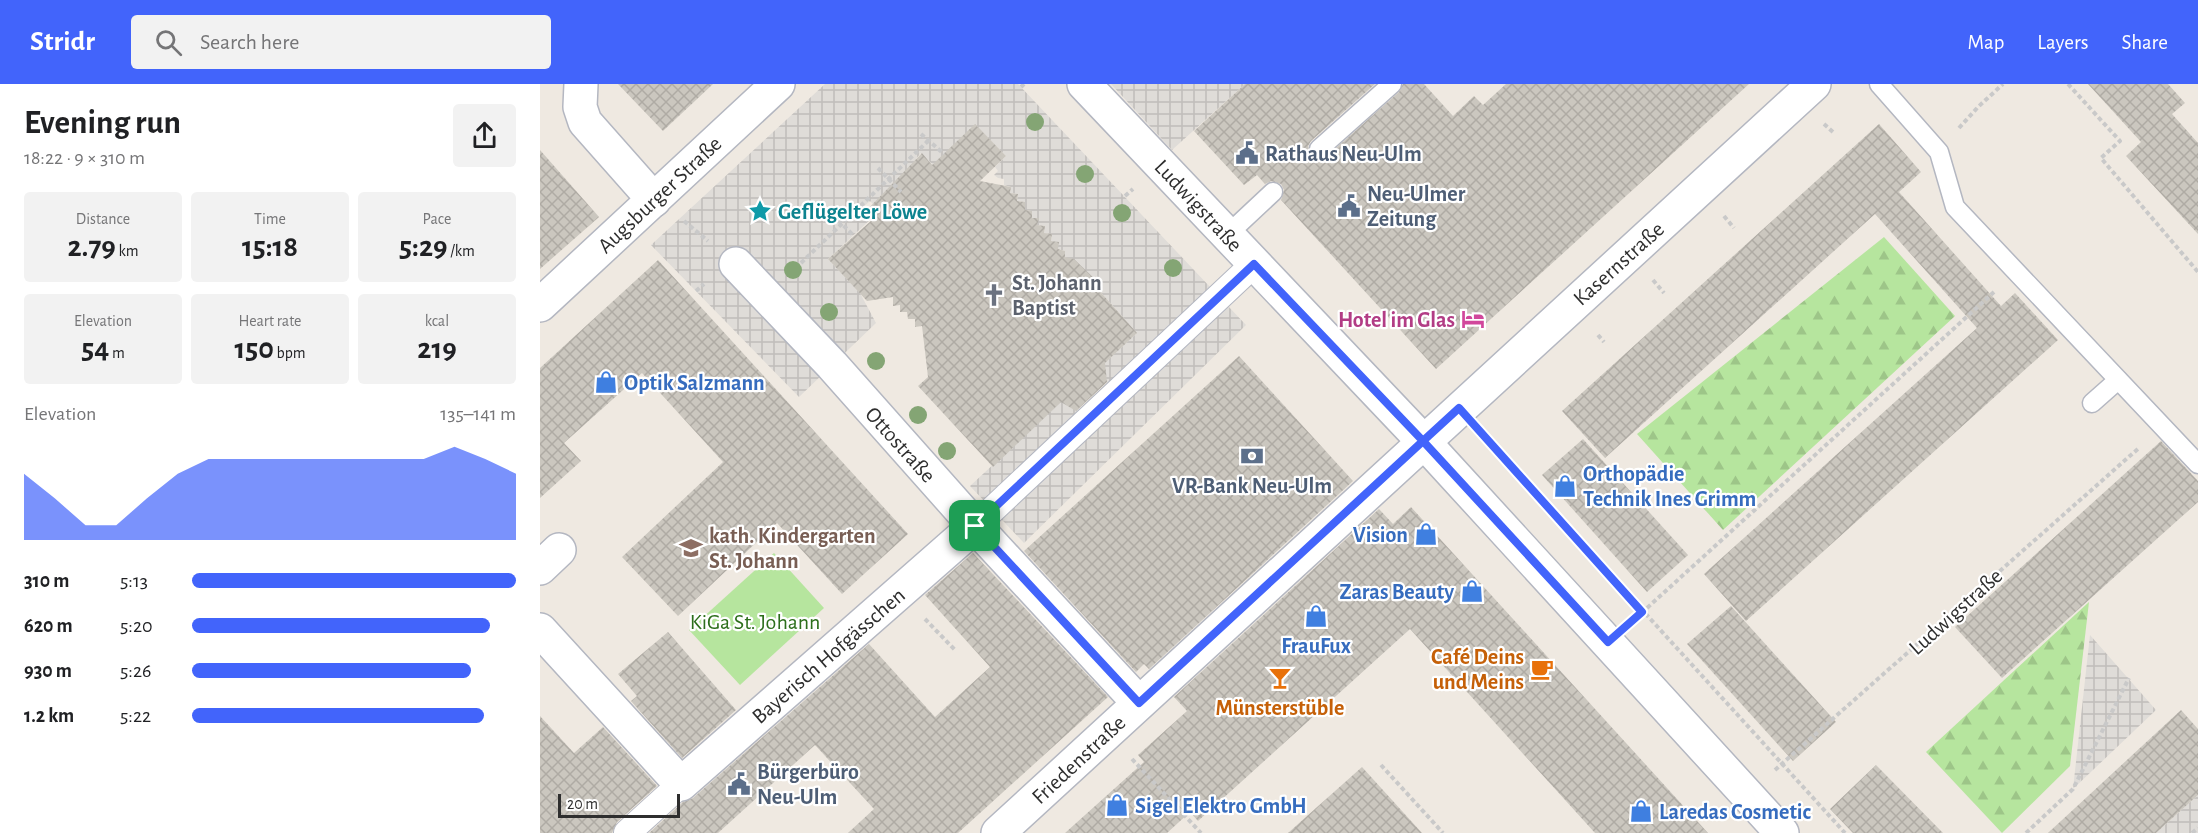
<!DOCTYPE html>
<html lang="en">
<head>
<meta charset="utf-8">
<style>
	:root { --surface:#fff; --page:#f2f2f2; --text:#202124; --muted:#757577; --accent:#4264fb }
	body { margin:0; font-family:"Alegreya Sans",sans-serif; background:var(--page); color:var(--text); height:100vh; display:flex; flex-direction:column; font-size:22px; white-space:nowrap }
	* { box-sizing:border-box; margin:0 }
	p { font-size:20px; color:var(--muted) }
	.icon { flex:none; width:33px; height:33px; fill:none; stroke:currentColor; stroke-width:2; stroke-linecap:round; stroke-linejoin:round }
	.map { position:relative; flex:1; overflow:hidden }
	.panel { display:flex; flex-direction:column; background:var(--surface); width:540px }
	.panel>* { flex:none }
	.scale { position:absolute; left:18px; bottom:15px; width:122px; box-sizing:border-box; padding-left:6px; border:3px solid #2e2e2e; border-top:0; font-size:16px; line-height:21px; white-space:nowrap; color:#2e2e2e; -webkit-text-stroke:4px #fff; paint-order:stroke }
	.pin { position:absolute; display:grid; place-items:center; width:51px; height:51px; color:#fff; margin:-26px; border-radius:12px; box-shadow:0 3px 9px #0006 }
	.round { display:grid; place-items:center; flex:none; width:63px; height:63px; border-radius:6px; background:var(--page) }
	.overview { display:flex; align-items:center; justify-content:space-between; height:102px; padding:0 24px }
	h1 { font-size:33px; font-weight:700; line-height:45px }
	.stats { display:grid; grid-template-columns:repeat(3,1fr); gap:9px; height:102px; padding:6px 24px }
	.stats div { display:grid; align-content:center; border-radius:6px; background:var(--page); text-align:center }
	.stats b { font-size:30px; font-weight:700 }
	.stats small { font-size:16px; font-weight:400 }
	.stats p { font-size:16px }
	.chart { height:168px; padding:12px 24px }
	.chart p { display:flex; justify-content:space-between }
	.chart svg { width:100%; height:108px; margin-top:6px; fill:var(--accent); opacity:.7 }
	ul { padding:0 24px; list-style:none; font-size:20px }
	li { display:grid; grid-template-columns:96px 72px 1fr; align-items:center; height:45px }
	li i { height:15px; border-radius:8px; background:var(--accent) }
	header { display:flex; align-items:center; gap:36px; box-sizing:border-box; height:84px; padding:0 30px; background:var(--accent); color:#fff }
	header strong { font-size:28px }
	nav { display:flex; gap:33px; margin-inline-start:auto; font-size:21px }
	.search { width:420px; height:54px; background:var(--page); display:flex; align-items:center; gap:15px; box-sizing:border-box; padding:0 21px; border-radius:6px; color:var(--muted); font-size:22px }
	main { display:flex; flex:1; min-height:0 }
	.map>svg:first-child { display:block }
	.forest { fill:url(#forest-firs) }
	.park { fill:#b6e59e }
	.plaza { fill:url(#plaza-grid) }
	.building { fill:url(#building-cross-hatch) }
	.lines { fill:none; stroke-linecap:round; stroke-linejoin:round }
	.service-casing { stroke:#b4b7c1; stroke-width:21 }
	.pedestrian-casing { stroke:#b4b7c1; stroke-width:28 }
	.minor-casing { stroke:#b4b7c1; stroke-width:36 }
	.tertiary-casing { stroke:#b4b7c1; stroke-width:36 }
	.path { stroke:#c9c9c9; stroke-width:4; stroke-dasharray:4.5 3; stroke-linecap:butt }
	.service { stroke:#fff; stroke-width:18 }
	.pedestrian { stroke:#fff; stroke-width:26 }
	.minor { stroke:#fff; stroke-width:33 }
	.tertiary { stroke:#fff; stroke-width:33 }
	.tree { fill:#84a574 }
	.route-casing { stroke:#fff; stroke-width:12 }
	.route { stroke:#4264fb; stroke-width:8 }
	.labels { text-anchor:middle; stroke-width:4.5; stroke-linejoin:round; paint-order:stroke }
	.service-label { font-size:22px; font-weight:bold; fill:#4e5e75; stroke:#fff; text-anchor:start }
	.street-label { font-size:22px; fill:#2e2e2e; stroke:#fff }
	.culture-label { font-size:22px; font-weight:bold; fill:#0d838f; stroke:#fff; text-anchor:start }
	.worship-label { font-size:22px; font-weight:bold; fill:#5b616d; stroke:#fff; text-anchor:start }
	.hotel-label { font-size:22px; font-weight:bold; fill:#b23c85; stroke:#fff; text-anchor:end }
	.shop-label { font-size:22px; font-weight:bold; fill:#366cbe; stroke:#fff; text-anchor:start }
	.education-label { font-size:22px; font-weight:bold; fill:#785e54; stroke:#fff; text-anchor:start }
	.park-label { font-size:22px; fill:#2c6e1b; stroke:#fff }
	.food-label { font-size:22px; font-weight:bold; fill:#c56008; stroke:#fff; text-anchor:end }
</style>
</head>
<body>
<header>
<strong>Stridr</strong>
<div class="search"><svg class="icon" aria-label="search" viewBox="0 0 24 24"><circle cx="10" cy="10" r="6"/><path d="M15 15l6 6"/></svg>Search here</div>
<nav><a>Map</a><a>Layers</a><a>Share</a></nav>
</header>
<main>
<section class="panel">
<div class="overview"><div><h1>Evening run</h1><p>18:22 · 9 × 310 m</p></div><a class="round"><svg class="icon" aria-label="share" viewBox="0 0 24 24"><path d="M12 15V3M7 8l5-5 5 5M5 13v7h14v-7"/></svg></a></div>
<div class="stats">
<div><p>Distance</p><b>2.79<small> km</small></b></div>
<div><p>Time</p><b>15:18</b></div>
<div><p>Pace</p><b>5:29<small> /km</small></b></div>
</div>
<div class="stats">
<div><p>Elevation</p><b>54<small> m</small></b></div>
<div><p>Heart rate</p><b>150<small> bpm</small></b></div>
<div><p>kcal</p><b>219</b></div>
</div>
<div class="chart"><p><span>Elevation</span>135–141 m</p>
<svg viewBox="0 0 160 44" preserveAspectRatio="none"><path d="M0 44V17L10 27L20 38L30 38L40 27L50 17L60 11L70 11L80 11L90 11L100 11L110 11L120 11L130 11L140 6L150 11L160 17V44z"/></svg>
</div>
<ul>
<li><b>310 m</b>5:13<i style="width:100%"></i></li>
<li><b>620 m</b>5:20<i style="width:92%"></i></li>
<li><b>930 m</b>5:26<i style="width:86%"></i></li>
<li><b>1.2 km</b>5:22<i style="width:90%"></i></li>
</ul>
</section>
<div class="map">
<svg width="1658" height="749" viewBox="0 0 1658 749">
	<defs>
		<pattern id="forest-firs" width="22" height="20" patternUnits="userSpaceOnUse" patternTransform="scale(1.5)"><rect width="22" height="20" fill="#b6e59e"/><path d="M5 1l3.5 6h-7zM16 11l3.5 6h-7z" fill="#9dc588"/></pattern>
		<pattern id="plaza-grid" width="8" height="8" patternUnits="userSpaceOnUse" patternTransform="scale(1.5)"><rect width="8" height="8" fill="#dfdcd8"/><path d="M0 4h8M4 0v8" fill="none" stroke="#c0bdba"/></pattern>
		<pattern id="building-cross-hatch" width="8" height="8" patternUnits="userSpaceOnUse" patternTransform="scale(1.5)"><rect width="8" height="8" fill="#cbc7bf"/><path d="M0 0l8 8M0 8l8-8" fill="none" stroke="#afaba4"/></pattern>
	</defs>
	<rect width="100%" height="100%" fill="#efe9e1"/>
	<g class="forest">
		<path d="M 1344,153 L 1415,232 L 1183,446 L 1097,350 Z"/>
		<path d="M 1549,518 L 1530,682 L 1462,749 L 1386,668 Z"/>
	</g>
	<path class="park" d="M 234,469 L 284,524 L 200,601 L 149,546 Z"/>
	<g class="plaza">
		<path d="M 285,0 L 478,0 L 706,241 L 484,459 L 430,402 L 524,315 L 539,328 L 568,308 L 567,298 L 558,285 L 597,249 L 556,203 L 560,200 L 546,187 L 525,173 L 525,167 L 518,165 L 511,157 L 512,150 L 504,149 L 505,142 L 497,141 L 492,134 L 491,127 L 485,126 L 485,118 L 477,117 L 478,110 L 470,109 L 471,103 L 464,101 L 464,95 L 458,94 L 454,91 L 458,87 L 455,83 L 466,72 L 436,41 L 393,81 L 381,69 L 375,76 L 384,86 L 340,127 L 330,117 L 322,124 L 331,135 L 288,175 L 320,209 L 336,239 L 259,313 L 111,161 Z"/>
		<path d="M 571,0 L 705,0 L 632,66 Z"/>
		<path d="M 1550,551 L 1616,626 L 1533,705 Z"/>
		<path d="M 1658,711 L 1658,749 L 1616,749 Z"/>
	</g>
	<g class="building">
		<path d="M 78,0 L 173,0 L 123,47 Z"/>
		<path d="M 705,0 L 835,0 L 771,57 L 768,62 L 770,72 L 781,76 L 786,73 L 859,8 L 863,0 L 884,0 L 913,32 L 934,12 L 943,21 L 966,0 L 1209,0 L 896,285 L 741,116 L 744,106 L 741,100 L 731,97 L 725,100 L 717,91 L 704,101 L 654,47 Z"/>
		<path d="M 1548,0 L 1628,0 L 1645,19 L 1632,30 L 1658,59 L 1658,150 L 1586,72 L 1601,58 Z"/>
		<path d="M 435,40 L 466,72 L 440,97 L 471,103 L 470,109 L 478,110 L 477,117 L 485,118 L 485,126 L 492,127 L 492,134 L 499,134 L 497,141 L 505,142 L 504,149 L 512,150 L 511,157 L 519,158 L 518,165 L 525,167 L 525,173 L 534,175 L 560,200 L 556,203 L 597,249 L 565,279 L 567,298 L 536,327 L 521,318 L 453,383 L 378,302 L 388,293 L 382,242 L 375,243 L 375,235 L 368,235 L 367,228 L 360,228 L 360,221 L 353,222 L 353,213 L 327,217 L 288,175 L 332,136 L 325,128 L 382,69 L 392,81 Z"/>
		<path d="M 1339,40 L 1381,88 L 1359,108 L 1461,222 L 1475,209 L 1518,256 L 1206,537 L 1164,490 L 1437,244 L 1335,130 L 1065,374 L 1022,327 Z"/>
		<path d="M 0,66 L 59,133 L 0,185 Z"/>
		<path d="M 118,176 L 368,450 L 302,510 L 237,439 L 138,532 L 82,473 L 183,378 L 102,289 L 24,359 L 41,377 L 0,414 L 0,284 Z"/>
		<path d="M 699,272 L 813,397 L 609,585 L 604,580 L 596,588 L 484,467 Z"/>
		<path d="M 1043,355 L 1148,471 L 1107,508 L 1002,391 Z"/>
		<path d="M 1621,357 L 1658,397 L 1658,418 L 1462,594 L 1415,543 Z"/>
		<path d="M 871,423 L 1168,749 L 1055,749 L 870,545 L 658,737 L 650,728 L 627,749 L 525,749 L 604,678 L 598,671 L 647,627 L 634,613 L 839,425 L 853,440 Z"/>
		<path d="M 433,469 L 568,613 L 418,749 L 308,749 L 334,725 L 275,661 L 178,749 L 109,749 L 143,718 L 153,714 L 329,560 L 395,633 L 450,583 L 385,511 Z"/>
		<path d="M 1191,522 L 1296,638 L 1253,677 L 1147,560 Z"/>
		<path d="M 128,548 L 196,626 L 142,674 L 91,617 L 97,612 L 78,590 Z"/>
		<path d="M 1641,626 L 1658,645 L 1658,711 L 1616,749 L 1508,749 Z"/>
		<path d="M 0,632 L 34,669 L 63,643 L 117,702 L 77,738 L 72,749 L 0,749 Z"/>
		<path d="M 1336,681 L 1403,749 L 1313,749 L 1290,725 Z"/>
		<path d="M 822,683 L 882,749 L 748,749 Z"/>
	</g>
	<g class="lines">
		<g class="service-casing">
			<g id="service">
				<path d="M 1339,0 L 1399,68 L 1415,123 L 1658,380"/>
				<path d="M 779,65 L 852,0"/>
				<path d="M 687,151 L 733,108"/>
				<path d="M 1552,319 L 1578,296"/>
			</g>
		</g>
		<g class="pedestrian-casing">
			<g id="pedestrian">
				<path d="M 435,442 L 714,180"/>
				<path d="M 87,749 L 141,700"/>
			</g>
		</g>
		<g class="minor-casing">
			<g id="minor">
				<path d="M 41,0 L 40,23 L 45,38 L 114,116"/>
				<path d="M 196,180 L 292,281 L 435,442 L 599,619"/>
				<path d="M 0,484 L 19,466"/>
				<path d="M 0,546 L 141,700 L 435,442"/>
				<path d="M 458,749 L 1274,0"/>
			</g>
		</g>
		<g class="tertiary-casing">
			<g id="tertiary">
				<path d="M 544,0 L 883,357 L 1242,749"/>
				<path d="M 0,221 L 238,0"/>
			</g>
		</g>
		<g class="path">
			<path d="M 1528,0 L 1580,57 L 1561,74 L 1658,188"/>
			<path d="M 481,3 L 484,0"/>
			<path d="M 1284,40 L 1294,49"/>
			<path d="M 1419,44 L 1438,23 L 1463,0"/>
			<path d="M 381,50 L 404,70"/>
			<path d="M 338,84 L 361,108"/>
			<path d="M 585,112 L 593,105"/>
			<path d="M 293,131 L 314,152"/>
			<path d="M 1184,132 L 1194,144"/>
			<path d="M 144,137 L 168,157"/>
			<path d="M 261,179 L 388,57"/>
			<path d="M 1113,196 L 1124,209"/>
			<path d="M 156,207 L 164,200"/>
			<path d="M 1058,251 L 1064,258"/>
			<path d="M 944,352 L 1305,749"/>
			<path d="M 1096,534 L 1454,208"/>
			<path d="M 385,535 L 415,566"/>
			<path d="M 592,675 L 661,749"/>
			<path d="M 841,681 L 903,749"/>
			<path d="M 1235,686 L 1600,363"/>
			<path d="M 1486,749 L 1533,705 L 1589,594"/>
			<path d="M 1652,749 L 1658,744"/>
		</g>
		<use href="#service" class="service"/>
		<use href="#pedestrian" class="pedestrian"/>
		<use href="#minor" class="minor"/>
		<use href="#tertiary" class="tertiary"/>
	</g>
	<g class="tree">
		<circle cx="495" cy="38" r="9"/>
		<circle cx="545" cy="90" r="9"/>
		<circle cx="582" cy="129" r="9"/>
		<circle cx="633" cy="184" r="9"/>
		<circle cx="253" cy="186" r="9"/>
		<circle cx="289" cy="228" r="9"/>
		<circle cx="336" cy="277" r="9"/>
		<circle cx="378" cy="331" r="9"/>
		<circle cx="407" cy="367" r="9"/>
	</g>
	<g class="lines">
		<g class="route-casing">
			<path id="route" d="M 435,442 L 599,619 L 883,357 L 1068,558 L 1102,528 L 919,324 L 883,357 L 714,180 L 435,442"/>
		</g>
		<use href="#route" class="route"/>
	</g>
	<defs>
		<g id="civic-bare" transform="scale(1.8)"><path d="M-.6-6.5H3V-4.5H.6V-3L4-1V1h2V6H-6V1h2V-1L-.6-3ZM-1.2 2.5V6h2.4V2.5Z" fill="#5c6f8a" stroke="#fff" stroke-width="2.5" paint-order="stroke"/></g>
		<g id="sight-bare" transform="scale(1.8)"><path d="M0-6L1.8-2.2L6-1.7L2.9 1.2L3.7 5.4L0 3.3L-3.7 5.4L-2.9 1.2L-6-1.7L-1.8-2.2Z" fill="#0f9aa8" stroke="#fff" stroke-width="2.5" paint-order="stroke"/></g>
		<g id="church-bare" transform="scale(1.8)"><path d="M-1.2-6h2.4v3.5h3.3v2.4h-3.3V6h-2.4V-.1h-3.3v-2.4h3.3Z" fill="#6b7280" stroke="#fff" stroke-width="2.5" paint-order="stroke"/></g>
		<g id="hotel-bare" transform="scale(1.8)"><path d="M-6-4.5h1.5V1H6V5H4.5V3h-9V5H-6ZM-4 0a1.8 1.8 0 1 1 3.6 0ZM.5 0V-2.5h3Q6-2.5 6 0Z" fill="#d1479c" stroke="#fff" stroke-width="2.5" paint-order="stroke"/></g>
		<g id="shop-bare" transform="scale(1.8)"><path d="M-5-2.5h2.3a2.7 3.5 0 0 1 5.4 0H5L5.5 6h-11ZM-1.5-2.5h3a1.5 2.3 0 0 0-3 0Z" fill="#3f7fe0" stroke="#fff" stroke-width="2.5" paint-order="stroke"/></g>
		<g id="bank-bare" transform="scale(1.8)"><path d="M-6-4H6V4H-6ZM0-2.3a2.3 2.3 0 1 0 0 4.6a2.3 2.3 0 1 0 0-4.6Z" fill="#5c6f8a" stroke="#fff" stroke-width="2.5" paint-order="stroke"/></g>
		<g id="school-bare" transform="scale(1.8)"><path d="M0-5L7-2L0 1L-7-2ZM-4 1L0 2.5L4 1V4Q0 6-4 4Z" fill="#8d6e63" stroke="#fff" stroke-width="2.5" paint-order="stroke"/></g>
		<g id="cafe-bare" transform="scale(1.8)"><path d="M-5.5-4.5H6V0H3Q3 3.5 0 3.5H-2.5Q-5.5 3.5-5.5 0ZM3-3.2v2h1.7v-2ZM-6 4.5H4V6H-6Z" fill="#e8710a" stroke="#fff" stroke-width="2.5" paint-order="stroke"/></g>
		<g id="bar-bare" transform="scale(1.8)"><path d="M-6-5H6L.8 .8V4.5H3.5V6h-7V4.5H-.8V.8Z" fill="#e8710a" stroke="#fff" stroke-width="2.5" paint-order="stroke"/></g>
	</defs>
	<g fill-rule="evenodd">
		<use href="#civic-bare" x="707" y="69"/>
		<use href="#civic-bare" x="809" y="122"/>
		<use href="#sight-bare" x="220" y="127"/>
		<use href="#church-bare" x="454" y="211"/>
		<use href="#hotel-bare" x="933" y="235"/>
		<use href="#shop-bare" x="66" y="298"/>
		<use href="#bank-bare" x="712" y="372"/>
		<use href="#shop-bare" x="1025" y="402"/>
		<use href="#shop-bare" x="886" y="450"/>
		<use href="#school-bare" x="151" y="464"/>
		<use href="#shop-bare" x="932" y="507"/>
		<use href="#shop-bare" x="776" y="532"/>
		<use href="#cafe-bare" x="1002" y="585"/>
		<use href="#bar-bare" x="740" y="594"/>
		<use href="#civic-bare" x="199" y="700"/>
		<use href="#shop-bare" x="577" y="721"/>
		<use href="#shop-bare" x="1101" y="727"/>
	</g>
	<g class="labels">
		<g class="service-label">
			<text x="725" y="77">Rathaus Neu-Ulm</text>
			<text x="827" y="117">Neu-Ulmer<tspan x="827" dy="25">Zeitung</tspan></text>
			<text x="712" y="409" text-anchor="middle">VR-Bank Neu-Ulm</text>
			<text x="217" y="695">Bürgerbüro<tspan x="217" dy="25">Neu-Ulm</tspan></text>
		</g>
		<g class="street-label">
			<text transform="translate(119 110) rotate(-43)" y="8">Augsburger Straße</text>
			<text transform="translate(659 121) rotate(47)" y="8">Ludwigstraße</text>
			<text transform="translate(1078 179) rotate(-42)" y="8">Kasernstraße</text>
			<text transform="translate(361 360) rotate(48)" y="8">Ottostraße</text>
			<text transform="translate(1415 527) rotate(-42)" y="8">Ludwigstraße</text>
			<text transform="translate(288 571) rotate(-41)" y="8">Bayerisch Hofgässchen</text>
			<text transform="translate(538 675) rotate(-43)" y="8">Friedenstraße</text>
		</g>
		<g class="culture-label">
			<text x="238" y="135">Geflügelter Löwe</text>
		</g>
		<g class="worship-label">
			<text x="472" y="206">St. Johann<tspan x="472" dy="25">Baptist</tspan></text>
		</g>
		<g class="hotel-label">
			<text x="915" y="243">Hotel im Glas</text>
		</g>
		<g class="shop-label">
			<text x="84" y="306">Optik Salzmann</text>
			<text x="1043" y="397">Orthopädie<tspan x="1043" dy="25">Technik Ines Grimm</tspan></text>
			<text x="868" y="458" text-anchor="end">Vision</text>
			<text x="914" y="515" text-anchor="end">Zaras Beauty</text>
			<text x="776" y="569" text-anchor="middle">FrauFux</text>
			<text x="595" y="729">Sigel Elektro GmbH</text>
			<text x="1119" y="735">Laredas Cosmetic</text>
		</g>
		<g class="education-label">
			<text x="169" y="459">kath. Kindergarten<tspan x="169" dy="25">St. Johann</tspan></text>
		</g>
		<g class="park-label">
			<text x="215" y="545">KiGa St. Johann</text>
		</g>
		<g class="food-label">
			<text x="984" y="580">Café Deins<tspan x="984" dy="25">und Meins</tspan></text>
			<text x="740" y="631" text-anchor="middle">Münsterstüble</text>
		</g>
	</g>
</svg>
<div class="scale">20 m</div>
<div class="pin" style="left:435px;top:442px;background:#1e9e55"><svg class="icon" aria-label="arrive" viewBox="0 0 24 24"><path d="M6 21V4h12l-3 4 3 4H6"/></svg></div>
</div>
</main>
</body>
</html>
